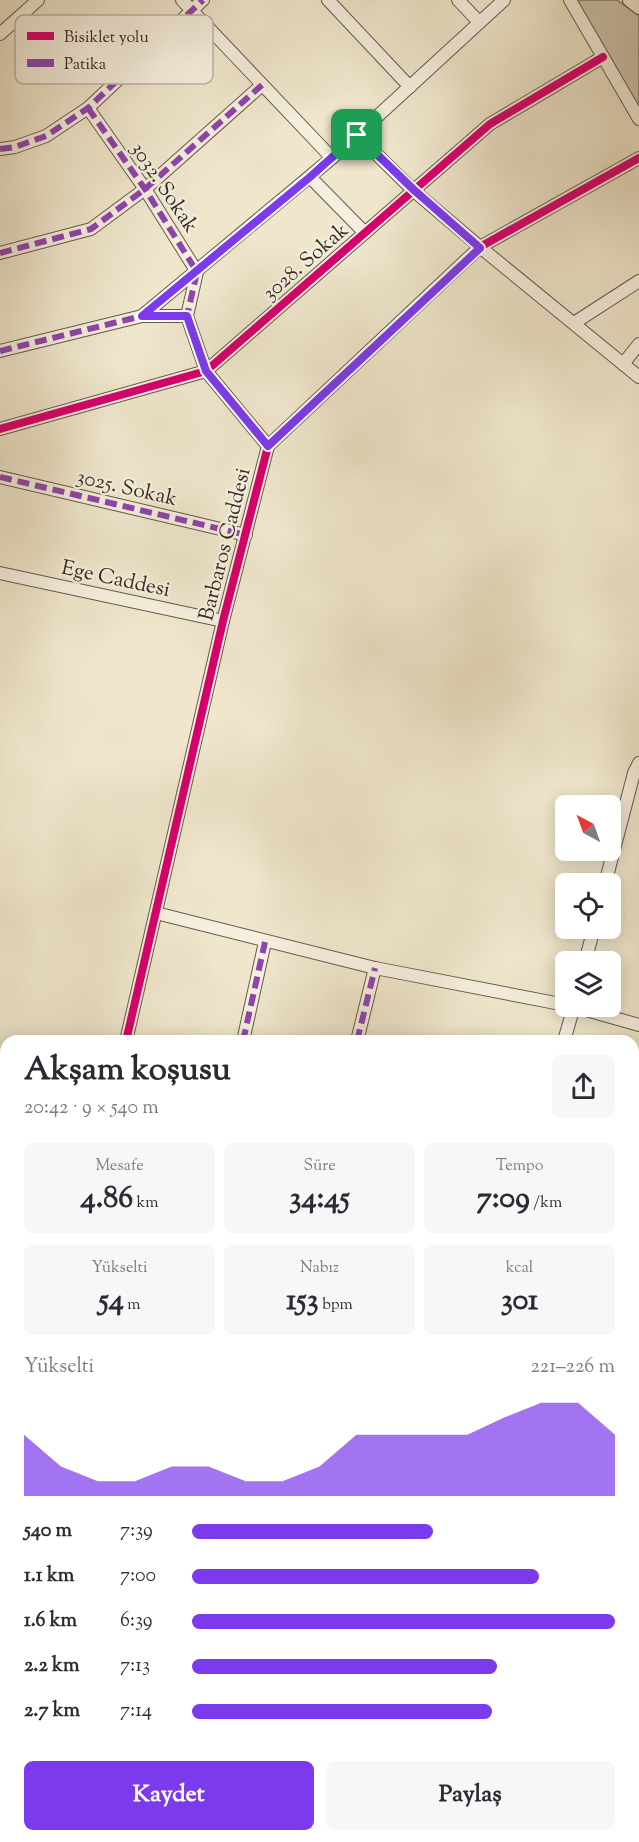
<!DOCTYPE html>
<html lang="tr">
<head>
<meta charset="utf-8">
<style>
	:root { --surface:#fff; --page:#f7f7f7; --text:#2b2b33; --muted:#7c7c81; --accent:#7c3aed }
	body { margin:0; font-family:"Sorts Mill Goudy",serif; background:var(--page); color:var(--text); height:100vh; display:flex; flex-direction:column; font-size:22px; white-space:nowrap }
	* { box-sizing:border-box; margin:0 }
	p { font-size:20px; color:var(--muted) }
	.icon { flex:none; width:33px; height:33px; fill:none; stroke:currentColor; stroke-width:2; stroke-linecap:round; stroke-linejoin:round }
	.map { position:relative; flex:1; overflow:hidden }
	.details { position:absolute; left:0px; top:1035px; width:639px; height:807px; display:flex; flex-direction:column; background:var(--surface); border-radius:18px 18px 0 0; box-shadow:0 3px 15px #0003 }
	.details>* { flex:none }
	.needle { width:39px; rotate:319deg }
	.fabs { position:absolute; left:555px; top:795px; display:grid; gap:12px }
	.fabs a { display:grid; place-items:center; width:66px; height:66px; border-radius:9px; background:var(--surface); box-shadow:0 3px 15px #0003; font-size:30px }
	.pin { position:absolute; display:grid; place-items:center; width:51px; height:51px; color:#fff; margin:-26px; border-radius:12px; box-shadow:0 3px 9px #0006 }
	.round { display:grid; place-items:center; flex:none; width:63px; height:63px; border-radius:9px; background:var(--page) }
	.overview { display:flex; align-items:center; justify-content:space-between; height:102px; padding:0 24px }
	h1 { font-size:33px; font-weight:800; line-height:45px }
	.metrics { display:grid; grid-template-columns:repeat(3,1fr); gap:9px; height:102px; padding:6px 24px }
	.metrics div { display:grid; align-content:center; border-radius:9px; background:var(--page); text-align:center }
	.metrics b { font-size:30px; font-weight:800 }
	.metrics small { font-size:16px; font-weight:400 }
	.metrics p { font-size:16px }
	.chart { height:168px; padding:12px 24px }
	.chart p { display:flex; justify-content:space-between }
	.chart svg { width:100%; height:108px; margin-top:6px; fill:var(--accent); opacity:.7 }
	.action { display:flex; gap:12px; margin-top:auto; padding:12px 24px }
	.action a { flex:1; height:69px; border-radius:9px; background:var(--accent); color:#fff; font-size:24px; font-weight:800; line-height:69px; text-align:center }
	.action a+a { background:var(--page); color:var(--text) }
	ul { padding:0 24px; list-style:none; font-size:20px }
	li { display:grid; grid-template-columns:96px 72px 1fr; align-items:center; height:45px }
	li i { height:15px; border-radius:8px; background:var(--accent) }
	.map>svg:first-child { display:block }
	.green { fill:#cfc6af; stroke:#827868; stroke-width:1.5 }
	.water { fill:#b0a692; stroke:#7f7565; stroke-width:1.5 }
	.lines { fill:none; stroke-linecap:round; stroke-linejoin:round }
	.minor-casing { stroke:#645a4c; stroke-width:14 }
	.major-casing { stroke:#352b22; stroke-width:17 }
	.minor { stroke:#f5efde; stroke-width:12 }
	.major { stroke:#efe6cc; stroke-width:15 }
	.quiet { stroke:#8e44ad; stroke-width:6; stroke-dasharray:12 6; stroke-linecap:butt }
	.cycleway-casing { stroke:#f5efde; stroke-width:11 }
	.cycleway { stroke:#d6006c; stroke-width:8 }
	.route-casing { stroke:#fff; stroke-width:12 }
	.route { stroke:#7c3aed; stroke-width:8 }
	.labels { text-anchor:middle; stroke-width:4.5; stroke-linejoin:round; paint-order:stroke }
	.street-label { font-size:21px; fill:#352b22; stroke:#f5efde }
	.key { fill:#f5efde; stroke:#bbb4a6; stroke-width:1.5 }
	.key-label { font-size:16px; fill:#352b22 }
</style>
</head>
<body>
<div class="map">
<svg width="639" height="1842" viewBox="0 0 639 1842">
	<rect width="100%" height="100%" fill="#efe6cc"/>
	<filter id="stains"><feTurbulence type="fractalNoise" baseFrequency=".00333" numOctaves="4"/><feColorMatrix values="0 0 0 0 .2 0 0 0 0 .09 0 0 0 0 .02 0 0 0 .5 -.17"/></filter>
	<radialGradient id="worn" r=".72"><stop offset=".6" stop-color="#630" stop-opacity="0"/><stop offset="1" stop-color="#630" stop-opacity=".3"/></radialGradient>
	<path class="green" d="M 573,0 L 617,0 L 639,16 L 639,109 Z"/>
	<path class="water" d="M 0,1527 L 6,1529 L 6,1836 L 633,1836 L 633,1749 L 639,1751 L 639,1842 L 0,1842 Z"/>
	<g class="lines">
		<g class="minor-casing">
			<g id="minor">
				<path d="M 182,0 L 332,158"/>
				<path d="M 328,0 L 410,87"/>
				<path d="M 458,0 L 479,22"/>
				<path d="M 570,0 L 639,119"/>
				<path d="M 629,0 L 639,8"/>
				<path d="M 0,34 L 38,0"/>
				<path d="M 88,108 L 145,189 L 197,272 L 187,316 L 206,371 L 268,446"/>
				<path d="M 357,135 L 414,191 L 480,247 L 639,377"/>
				<path d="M 0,149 L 15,147 L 46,136 L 88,108 L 203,0"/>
				<path d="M 310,177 L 365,233"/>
				<path d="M 0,253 L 91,229 L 145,189 L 262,85"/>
				<path d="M 142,316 L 332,158 L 504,0"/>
				<path d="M 574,323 L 639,281"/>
				<path d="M 0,351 L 142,316 L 187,316"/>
				<path d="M 623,364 L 639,344"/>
				<path d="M 0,429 L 206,371 L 490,124 L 603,57"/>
				<path d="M 0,477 L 246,535"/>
				<path d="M 0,573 L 223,621"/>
				<path d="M 605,884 L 634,773 L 639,763"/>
				<path d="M 156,913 L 375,968 L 566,1005"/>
				<path d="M 585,962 L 594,928"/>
				<path d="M 572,1006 L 639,1025"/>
				<path d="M 126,1041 L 223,621 L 268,446 L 480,247 L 639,158"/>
				<path d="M 243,1041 L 265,942"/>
				<path d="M 357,1041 L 375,968"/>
				<path d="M 564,1041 L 574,1006"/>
				<path d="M 633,1160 L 639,1162"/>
				<path d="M 633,1290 L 637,1274"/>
				<path d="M 633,1375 L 639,1377"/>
			</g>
		</g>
		<g class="major-casing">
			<g id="major">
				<path d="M 0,1131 L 6,1132"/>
				<path d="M 633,1273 L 639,1274"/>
			</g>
		</g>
		<use href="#minor" class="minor"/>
		<use href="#major" class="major"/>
		<g class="quiet">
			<path d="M 88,108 L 145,189 L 197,272 L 187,316 L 206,371 L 268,446"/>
			<path d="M 0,149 L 15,147 L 46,136 L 88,108 L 203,0"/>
			<path d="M 0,253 L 91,229 L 145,189 L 262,85"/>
			<path d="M 0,351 L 142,316 L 187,316"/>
			<path d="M 0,477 L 246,535"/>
			<path d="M 243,1041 L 265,942"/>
			<path d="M 357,1041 L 375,968"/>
			<path d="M 633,1160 L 639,1162"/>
			<path d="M 633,1290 L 637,1274"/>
		</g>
		<g class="cycleway-casing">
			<g id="cycleway">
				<path d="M 0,429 L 206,371 L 490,124 L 603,57"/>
				<path d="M 126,1041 L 223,621 L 268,446 L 480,247 L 639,158"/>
			</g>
		</g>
		<use href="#cycleway" class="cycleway"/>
	</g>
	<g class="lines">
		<g class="route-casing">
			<path id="route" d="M 357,135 L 414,190 L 480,248 L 268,446 L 206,371 L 187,316 L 142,316 L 310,177 Z"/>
		</g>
		<use href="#route" class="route"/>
	</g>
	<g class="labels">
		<g class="street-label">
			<text transform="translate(165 187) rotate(56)" y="7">3032. Sokak</text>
			<text transform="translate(305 261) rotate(-41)" y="7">3028. Sokak</text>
			<text transform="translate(127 487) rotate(13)" y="7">3025. Sokak</text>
			<text transform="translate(224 544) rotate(-76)" y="7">Barbaros Caddesi</text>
			<text transform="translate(116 578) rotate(12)" y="7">Ege Caddesi</text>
		</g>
	</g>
	<rect x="15" y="15" width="198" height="69" rx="9" class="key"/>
	<rect x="27" y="32" width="27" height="8" fill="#d6006c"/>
	<rect x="27" y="59" width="27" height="8" fill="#8e44ad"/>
	<g class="key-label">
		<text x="64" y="42">Bisiklet yolu</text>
		<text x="64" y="69">Patika</text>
	</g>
	<rect width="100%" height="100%" filter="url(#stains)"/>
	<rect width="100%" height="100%" fill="url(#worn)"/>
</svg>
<div class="fabs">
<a><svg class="needle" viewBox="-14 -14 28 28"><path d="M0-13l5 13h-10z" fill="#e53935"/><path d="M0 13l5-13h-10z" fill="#7c7c81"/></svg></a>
<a><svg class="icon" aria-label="locate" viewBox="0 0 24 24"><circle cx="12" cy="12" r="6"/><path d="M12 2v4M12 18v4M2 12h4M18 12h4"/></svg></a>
<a><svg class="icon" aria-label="layers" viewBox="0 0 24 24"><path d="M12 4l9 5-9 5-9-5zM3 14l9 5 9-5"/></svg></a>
</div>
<div class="pin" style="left:357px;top:135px;background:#1e9e55"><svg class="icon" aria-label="arrive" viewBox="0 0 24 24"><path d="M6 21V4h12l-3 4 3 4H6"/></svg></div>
<section class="details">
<div class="overview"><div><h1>Akşam koşusu</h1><p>20:42 · 9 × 540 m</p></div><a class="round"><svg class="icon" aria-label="share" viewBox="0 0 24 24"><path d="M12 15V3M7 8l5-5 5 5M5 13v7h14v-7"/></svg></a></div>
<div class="metrics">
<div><p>Mesafe</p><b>4.86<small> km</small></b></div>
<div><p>Süre</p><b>34:45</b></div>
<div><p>Tempo</p><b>7:09<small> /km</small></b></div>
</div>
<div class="metrics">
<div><p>Yükselti</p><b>54<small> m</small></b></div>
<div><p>Nabız</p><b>153<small> bpm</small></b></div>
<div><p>kcal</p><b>301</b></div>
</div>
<div class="chart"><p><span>Yükselti</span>221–226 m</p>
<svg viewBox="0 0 160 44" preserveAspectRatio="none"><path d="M0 44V19L10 32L20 38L30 38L40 32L50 32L60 38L70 38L80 32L90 19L100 19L110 19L120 19L130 12L140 6L150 6L160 19V44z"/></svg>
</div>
<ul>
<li><b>540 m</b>7:39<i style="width:57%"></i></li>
<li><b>1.1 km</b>7:00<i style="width:82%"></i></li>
<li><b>1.6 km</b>6:39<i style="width:100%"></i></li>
<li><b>2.2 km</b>7:13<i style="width:72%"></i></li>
<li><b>2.7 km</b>7:14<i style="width:71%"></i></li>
</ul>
<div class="action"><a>Kaydet</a><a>Paylaş</a></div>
</section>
</div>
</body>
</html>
